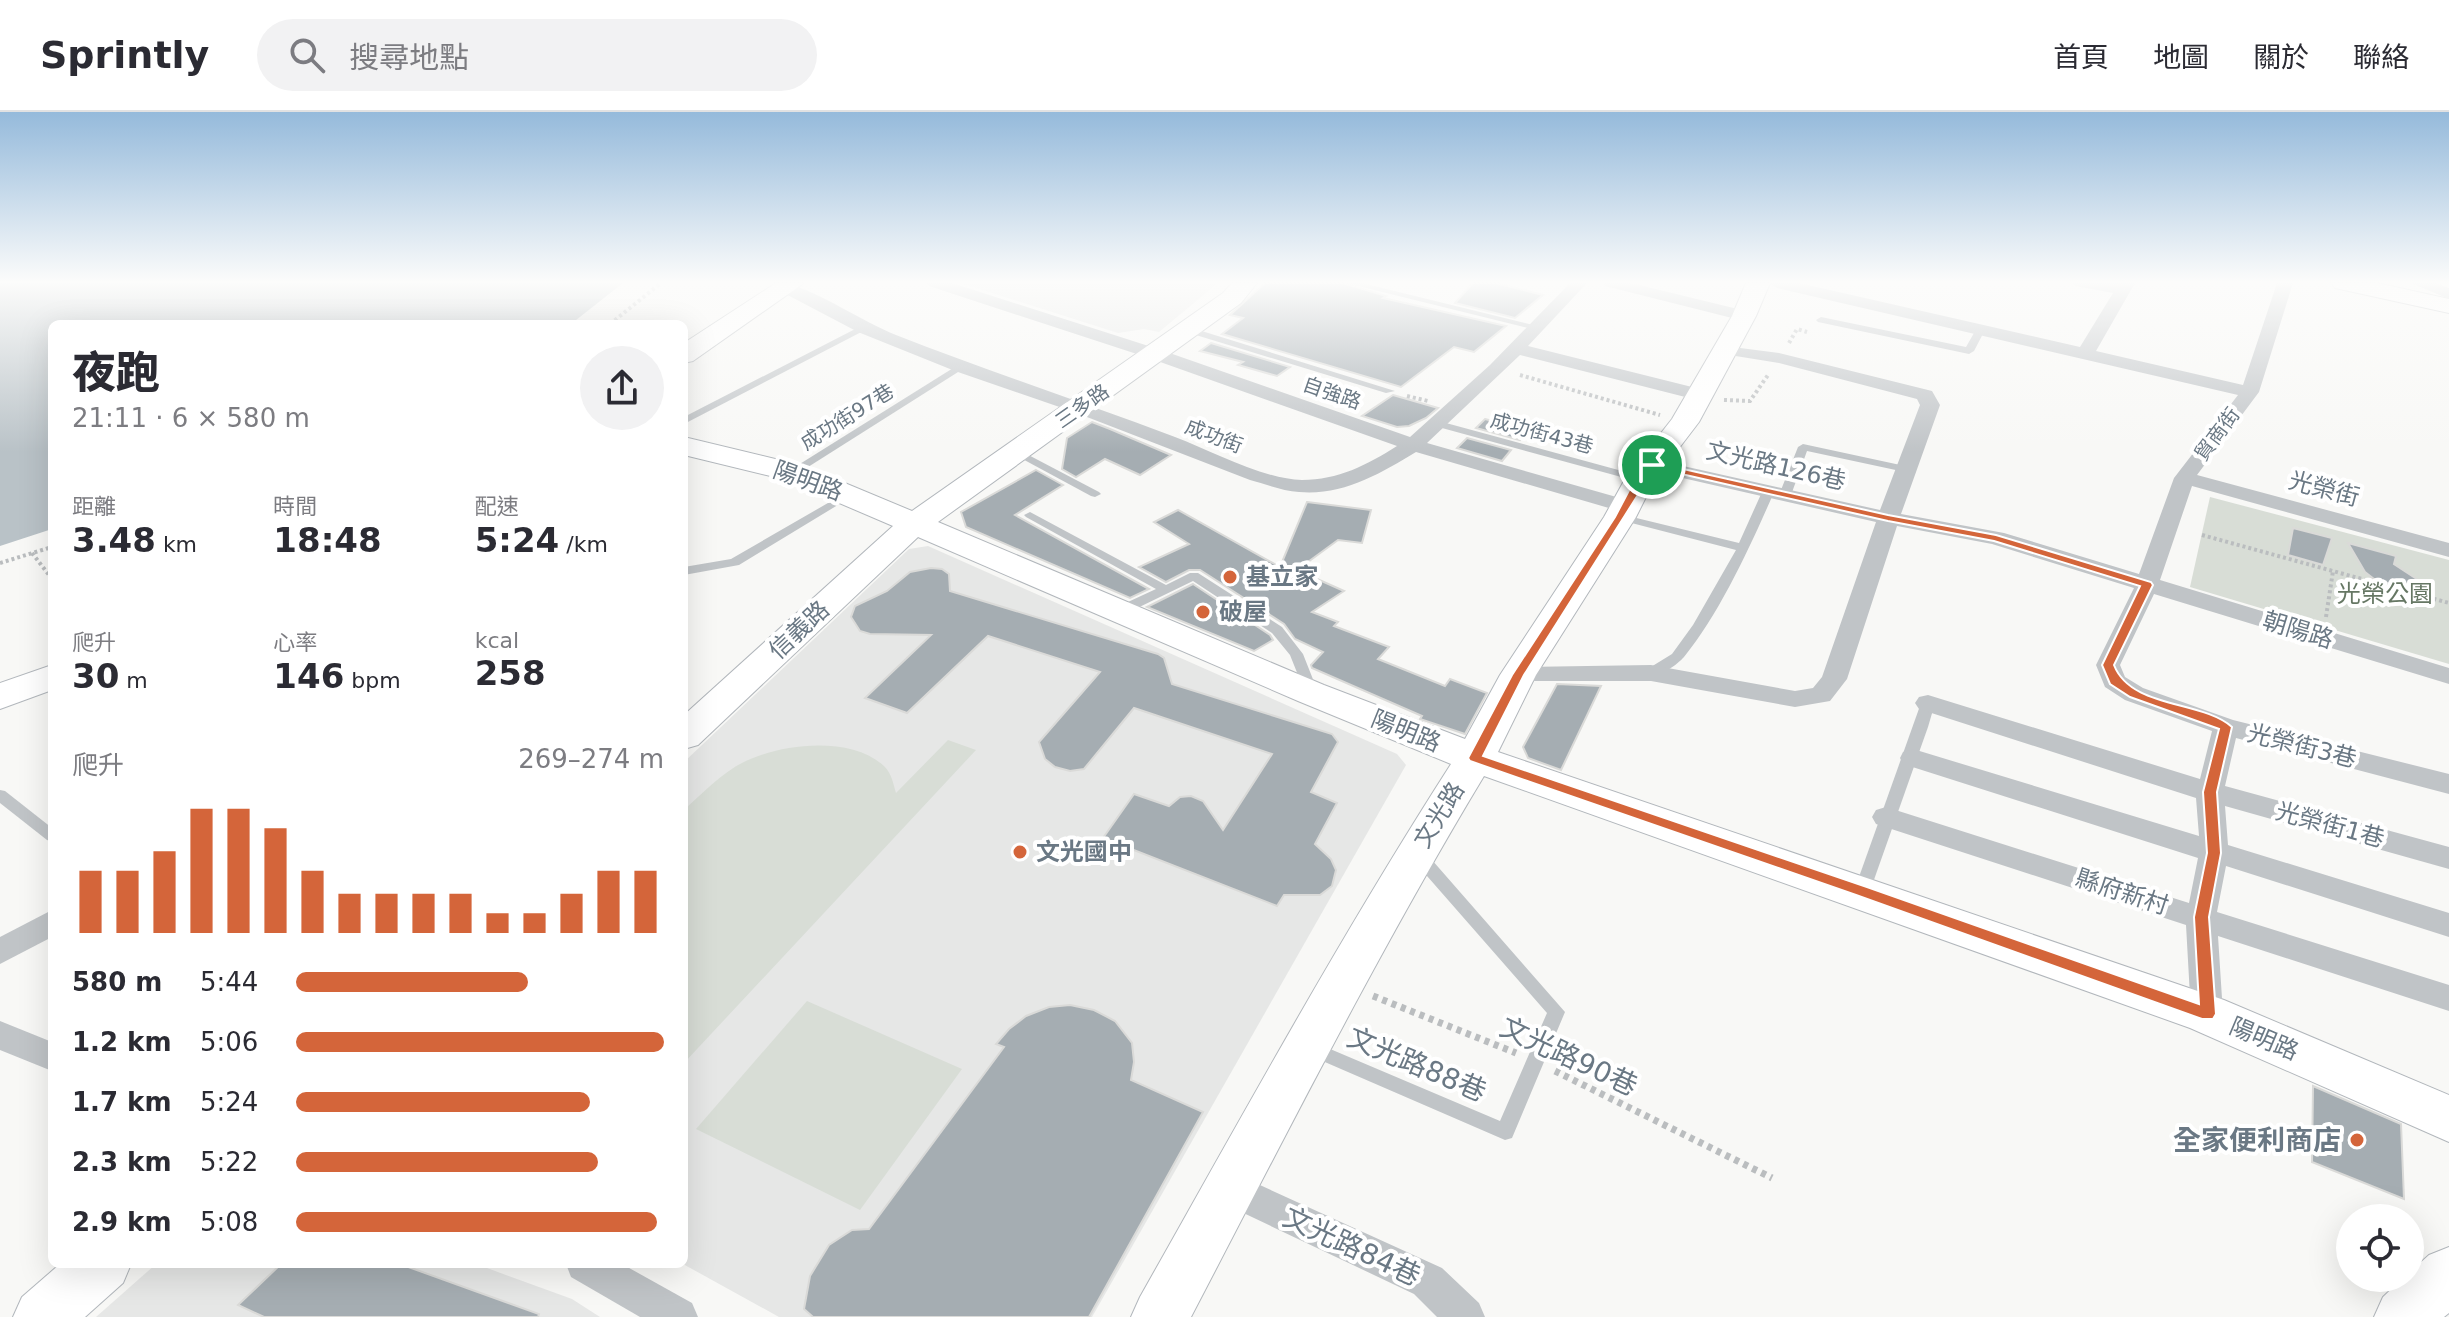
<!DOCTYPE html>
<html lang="zh-TW">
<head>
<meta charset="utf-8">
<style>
	:root { --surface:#fff; --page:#f2f2f3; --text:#2b2b33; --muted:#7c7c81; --line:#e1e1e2; --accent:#d4653a }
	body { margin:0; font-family:"DejaVu Sans","Noto Sans TC",sans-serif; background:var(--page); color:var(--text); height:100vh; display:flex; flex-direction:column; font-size:30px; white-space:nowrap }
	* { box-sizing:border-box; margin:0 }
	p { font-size:26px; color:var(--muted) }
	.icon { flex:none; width:44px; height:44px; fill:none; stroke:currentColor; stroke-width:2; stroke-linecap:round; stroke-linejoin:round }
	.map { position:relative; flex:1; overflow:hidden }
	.drawer { position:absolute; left:48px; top:208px; width:640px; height:948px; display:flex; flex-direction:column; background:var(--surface); border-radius:12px; box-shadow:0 8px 32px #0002 }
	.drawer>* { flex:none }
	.controls { position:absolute; left:2336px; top:1092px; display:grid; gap:16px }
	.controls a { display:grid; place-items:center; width:88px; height:88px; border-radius:50%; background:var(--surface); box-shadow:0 8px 32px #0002; font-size:40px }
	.pin { position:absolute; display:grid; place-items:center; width:68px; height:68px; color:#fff; margin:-34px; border:4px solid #fff; border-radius:50%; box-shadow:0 2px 8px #0007 }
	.round { display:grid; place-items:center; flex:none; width:84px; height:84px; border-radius:42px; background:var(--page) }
	.head { display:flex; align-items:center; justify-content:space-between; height:136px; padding:0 24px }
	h1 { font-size:44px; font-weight:800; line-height:60px }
	.stats { display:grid; grid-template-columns:repeat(3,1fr); gap:12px; height:136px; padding:8px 24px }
	.stats div { display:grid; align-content:center }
	.stats b { font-size:34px; font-weight:800 }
	.stats small { font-size:22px; font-weight:400 }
	.stats p { font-size:22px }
	.chart { height:224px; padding:16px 24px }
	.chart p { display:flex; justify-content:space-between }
	.chart svg { width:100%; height:144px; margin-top:8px; stroke:var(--accent); stroke-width:6 }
	ul { padding:0 24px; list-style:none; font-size:26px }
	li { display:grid; grid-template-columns:128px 96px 1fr; align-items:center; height:60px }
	li i { height:20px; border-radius:10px; background:var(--accent) }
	header { display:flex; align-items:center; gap:48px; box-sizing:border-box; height:112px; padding:0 40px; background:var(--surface); border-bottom:2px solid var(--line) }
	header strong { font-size:38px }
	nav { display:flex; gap:44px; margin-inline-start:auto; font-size:28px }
	.search { width:560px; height:72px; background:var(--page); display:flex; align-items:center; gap:20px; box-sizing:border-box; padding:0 28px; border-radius:44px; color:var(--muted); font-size:30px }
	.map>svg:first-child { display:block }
	.built { fill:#e6e7e6 }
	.green { fill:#d8ddd6 }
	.water { fill:#b9c2c7 }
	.building { fill:#a5adb2; stroke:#dadad8; stroke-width:2 }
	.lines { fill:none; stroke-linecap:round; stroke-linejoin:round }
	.secondary-casing { stroke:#b2b7bc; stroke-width:2 }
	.path-far1 { stroke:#babdbf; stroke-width:4; stroke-dasharray:3 3; stroke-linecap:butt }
	.path { stroke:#babdbf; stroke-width:7; stroke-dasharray:5 5; stroke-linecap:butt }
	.lane { fill:#c0c4c7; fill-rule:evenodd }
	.street { fill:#c0c4c7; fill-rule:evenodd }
	.secondary { fill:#fff; fill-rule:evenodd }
	.route { fill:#d4653a; stroke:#fff; stroke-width:2; fill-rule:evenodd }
	.poi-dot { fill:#d4653a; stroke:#fff; stroke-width:3 }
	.labels { text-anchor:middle; stroke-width:8; stroke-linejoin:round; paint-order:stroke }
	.far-street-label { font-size:20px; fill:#6a7884; stroke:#fff }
	.street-label { font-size:24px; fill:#6a7884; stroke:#fff }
	.poi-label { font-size:24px; font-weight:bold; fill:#6a7884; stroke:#fff; text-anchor:start }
	.park-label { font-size:24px; fill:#667764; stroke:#fff }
	.near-street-label { font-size:28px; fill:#6a7884; stroke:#fff }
	.near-poi-label { font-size:28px; font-weight:bold; fill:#6a7884; stroke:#fff; text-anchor:end }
</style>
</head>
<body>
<header>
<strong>Sprintly</strong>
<div class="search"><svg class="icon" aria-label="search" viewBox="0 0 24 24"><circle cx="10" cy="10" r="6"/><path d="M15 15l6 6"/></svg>搜尋地點</div>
<nav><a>首頁</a><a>地圖</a><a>關於</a><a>聯絡</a></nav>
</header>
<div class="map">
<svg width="2449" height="1205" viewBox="0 0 2449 1205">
	<rect width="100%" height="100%" fill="#f8f8f6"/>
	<g class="built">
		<path d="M 961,171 L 1218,171 L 1159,220 L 1144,217 L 1118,221 Z"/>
		<path d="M 928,434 L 1397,642 L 1406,653 L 1092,1205 L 779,1205 L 683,1152 L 684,650 L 909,437 Z"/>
		<path d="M 156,1152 L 476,1152 L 572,1187 L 600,1205 L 96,1205 Z"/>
	</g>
	<g class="green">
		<path d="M 2210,385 L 2449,448 L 2449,552 L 2190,475 Z"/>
		<path d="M 948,628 L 976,638 L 684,951 L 684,698 C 705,679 726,656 753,646 C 789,631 853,625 884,654 C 892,662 893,671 896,681 Z"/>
		<path d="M 807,889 L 962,957 L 860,1098 L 696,1017 Z"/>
	</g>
	<path class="water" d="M 0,171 L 623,171 L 571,212 L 52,212 L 52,417 L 0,434 Z"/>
	<g class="building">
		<path d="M 1265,171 L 1343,171 L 1386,184 L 1383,186 L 1506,214 L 1474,240 L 1454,235 L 1401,275 L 1222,222 L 1243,206 L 1230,203 Z"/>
		<path d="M 1473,171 L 1496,171 L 1543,183 L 1515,206 L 1455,191 Z"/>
		<path d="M 1211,231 L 1290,255 L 1277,264 L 1238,253 L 1243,250 L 1200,239 Z"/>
		<path d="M 1393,283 L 1438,296 L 1426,306 L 1409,314 L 1397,315 L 1362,304 Z"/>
		<path d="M 1485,307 L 1528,318 L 1520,328 L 1476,316 Z"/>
		<path d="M 1092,310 L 1110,317 L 1171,343 L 1140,363 L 1105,347 L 1076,365 L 1062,357 L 1067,326 Z"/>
		<path d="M 1467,326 L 1511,338 L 1502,349 L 1457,336 Z"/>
		<path d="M 1036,358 L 1063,373 L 1015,403 L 1149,477 L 1130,486 L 966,415 L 961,400 Z"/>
		<path d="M 1307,390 L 1371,398 L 1362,431 L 1338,428 L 1297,458 L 1344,479 L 1312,500 L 1338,510 L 1334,514 L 1389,535 L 1378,547 L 1445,574 L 1450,567 L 1487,581 L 1465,622 L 1420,607 L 1422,604 L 1312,556 L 1311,553 L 1323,540 L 1295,527 L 1284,512 L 1200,458 L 1189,458 L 1166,470 L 1139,455 L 1189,432 L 1154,410 L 1178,398 L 1280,455 Z"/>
		<path d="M 2293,416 L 2332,426 L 2323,453 L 2288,443 Z"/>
		<path d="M 2348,431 L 2396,444 L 2394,452 L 2435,479 L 2432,485 L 2374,467 L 2365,460 Z"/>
		<path d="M 931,456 L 942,457 L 949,462 L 950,479 L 1158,542 L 1164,546 L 1172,572 L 1332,622 L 1338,630 L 1311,680 L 1337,691 L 1315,732 L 1331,747 L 1336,758 L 1332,774 L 1320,783 L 1284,783 L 1277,794 L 1103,726 L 1134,682 L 1169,694 L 1180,685 L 1191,684 L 1203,689 L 1223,718 L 1272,642 L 1134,596 L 1084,657 L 1070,659 L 1055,655 L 1045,647 L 1039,630 L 1100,560 L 988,524 L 907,601 L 865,586 L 931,523 L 870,522 L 860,519 L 851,505 L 855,494 L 887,479 L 910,460 Z"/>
		<path d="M 1193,472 L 1270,523 L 1273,528 L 1254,539 L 1147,495 Z"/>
		<path d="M 1557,572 L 1601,574 L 1561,658 L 1528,646 L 1523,635 Z"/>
		<path d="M 1070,893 L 1094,898 L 1115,909 L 1132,931 L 1134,950 L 1131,968 L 1203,1000 L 1089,1205 L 813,1205 L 804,1197 L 810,1164 L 829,1133 L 852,1118 L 869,1117 L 1004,935 L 996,932 L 1009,917 L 1026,904 L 1049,895 Z"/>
		<path d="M 2313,974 L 2401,1012 L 2404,1087 L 2312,1050 Z"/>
		<path d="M 281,1152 L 400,1152 L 539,1202 L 538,1205 L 264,1205 L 238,1193 Z"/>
	</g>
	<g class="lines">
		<g class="secondary-casing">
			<g id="secondary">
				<path d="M 776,171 L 804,171 L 693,249 L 684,251 L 684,231 Z"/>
				<path d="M 1232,171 L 1257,171 L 1241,191 L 938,410 L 1324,573 L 1465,627 L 1500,563 L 1604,405 L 1625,367 L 1672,307 L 1732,204 L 1746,171 L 1770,171 L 1756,204 L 1699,310 L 1654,369 L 1636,405 L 1536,563 L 1498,640 L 2224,888 L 2449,983 L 2449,1030 L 2190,916 L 1484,664 C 1378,840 1286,1023 1191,1205 L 1131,1205 L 1140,1185 C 1241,1006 1340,825 1451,652 L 1298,589 L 918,425 L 698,633 L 684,637 L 684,603 L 893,414 L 783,367 L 684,343 L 684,325 L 804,354 L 912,399 L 1223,181 Z"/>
				<path d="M 2331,171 L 2377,171 L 2449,187 L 2449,201 L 2335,176 Z"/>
				<path d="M 52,553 L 52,578 L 0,597 L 0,571 Z"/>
				<path d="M 2449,1135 L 2449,1201 L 2444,1205 L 2374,1205 L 2383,1185 L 2403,1166 L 2410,1166 L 2410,1160 L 2429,1143 Z"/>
				<path d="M 60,1152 L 131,1152 L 123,1171 L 85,1205 L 13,1205 L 22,1185 Z"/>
			</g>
		</g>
		<g class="path-far1">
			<path d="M 610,212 L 661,171"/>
			<path d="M 1789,231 L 1797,217 L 1807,220"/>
			<path d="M 1520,263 L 1660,303"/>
			<path d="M 1407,284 L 1428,289"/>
			<path d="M 1724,288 L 1750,289 L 1768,263"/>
			<path d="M 2202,423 L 2449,491"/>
			<path d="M 32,441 L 49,463 L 52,462"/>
			<path d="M 0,451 L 52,435"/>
			<path d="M 2326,505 L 2333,459"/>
		</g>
		<g class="path">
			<path d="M 1373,884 L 1516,941"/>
			<path d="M 1555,959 L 1772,1066"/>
		</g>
		<g class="lane">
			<path d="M 1346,171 L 1362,171 L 1541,215 L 1536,218 Z"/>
			<path d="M 1821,205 L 1966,235 L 1978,214 L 1986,216 L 1974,239 L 1969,242 L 1818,210 L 1816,208 Z"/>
			<path d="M 861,214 L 869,216 L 684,312 L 684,305 Z"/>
			<path d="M 1186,216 L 1192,216 L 1395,279 L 1386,281 L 1186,220 Z"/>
			<path d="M 958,253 L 966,255 L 797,362 L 793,363 L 787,360 Z"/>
			<path d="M 1435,308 L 1644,365 L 1646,367 L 1644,369 L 1636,369 L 1431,313 L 1430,311 Z"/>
			<path d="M 1803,332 L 1905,354 L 1911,357 L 1905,360 L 1807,339 L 1791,383 L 1789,385 L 1781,385 L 1779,383 L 1798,335 Z"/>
			<path d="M 1017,337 L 1099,380 L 1101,382 L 1095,385 L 1091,384 L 1013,342 L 1012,340 Z"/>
			<path d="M 1768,377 L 1774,380 C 1751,433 1720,501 1684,545 C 1676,554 1658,566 1646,564 L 1644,561 L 1646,558 L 1672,542 L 1693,513 L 1736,438 L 1616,407 L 1614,405 L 1620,402 L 1739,431 L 1762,380 Z"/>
			<path d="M 847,380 L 853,383 L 851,385 L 739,453 L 684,463 L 684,455 L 731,447 Z"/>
			<path d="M 1030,400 L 1166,473 L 1190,461 L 1198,461 L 1282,515 L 1303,542 L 1318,580 L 1316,583 L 1306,583 L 1290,543 L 1272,521 L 1193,469 L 1125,502 L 1115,502 L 1114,499 L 1115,496 L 1156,477 L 1026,405 L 1024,403 Z"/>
			<path d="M 1928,586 L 1935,591 L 1928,615 L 1870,779 L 1868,783 L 1862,785 L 1856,783 L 1854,779 L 1921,591 Z"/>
			<path d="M 0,678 L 5,679 L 52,716 L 52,730 L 47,728 L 0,691 Z"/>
			<path d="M 1419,738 L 1425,740 L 1565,900 L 1512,1026 L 1505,1028 L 1304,941 L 1301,936 L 1304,931 L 1310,928 L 1316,931 L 1500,1009 L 1547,901 L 1413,748 L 1411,744 L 1413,740 Z"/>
		</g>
		<g class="street">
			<path d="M 786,171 C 820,180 861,209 896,223 C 988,259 1083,290 1175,325 C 1212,339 1263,367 1302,368 C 1338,368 1367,353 1397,334 L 1149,246 L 929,174 L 927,171 L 952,171 L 1161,238 L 1410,325 L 1490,253 L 1570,171 L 1587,171 L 1528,234 L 1708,279 L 1710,283 L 1701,289 L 1520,243 L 1427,331 L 1634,390 L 1637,395 L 1626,401 L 1416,340 C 1380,362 1342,384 1299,380 C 1283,379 1265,372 1250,368 L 1074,300 L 955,259 L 858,220 L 780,179 L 778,176 L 780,173 Z"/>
			<path d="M 1603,171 L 1631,171 L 1750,200 L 1753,204 L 1744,209 L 1605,174 Z"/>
			<path d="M 1769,171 L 1799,171 L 2080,235 L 2113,181 L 2075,174 L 2073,171 L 2135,171 L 2096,239 L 2243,273 L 2277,171 L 2293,171 L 2259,280 L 2197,363 L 2449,431 L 2449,445 L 2192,374 L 2160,468 L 2449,556 L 2449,572 L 2154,482 L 2120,553 L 2125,565 L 2143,576 L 2233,608 L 2449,662 L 2449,682 L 2236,626 L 2225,674 L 2449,735 L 2449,757 L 2225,694 L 2228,733 L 2449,801 L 2449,825 L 2226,754 L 2217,800 L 2449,873 L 2449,899 L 2218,824 L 2223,902 L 2219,912 L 2207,915 L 2195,912 L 2191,902 L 2186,813 L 1876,712 L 1872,705 L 1876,698 L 1886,695 L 2189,791 L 2198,746 L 1903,652 L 1900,646 L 1903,640 L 1913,637 L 2199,724 L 2196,686 L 1919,597 L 1915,591 L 1919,585 L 1928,583 L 2200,667 L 2212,619 L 2125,588 L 2105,575 L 2096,553 L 2134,476 L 1992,432 L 1897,414 L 1847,567 L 1830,589 L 1795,595 L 1651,569 L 1509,569 L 1505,563 L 1509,557 L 1518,555 L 1651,553 L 1795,579 L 1813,576 L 1822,565 L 1876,410 L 1652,359 L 1642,353 L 1652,347 L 1880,398 L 1920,293 L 1917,287 L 1779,251 L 1717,241 L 1714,237 L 1717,233 L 1779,241 L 1932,279 L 1940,293 L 1901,402 L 2004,421 L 2139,462 L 2174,366 L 2238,283 L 1777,176 Z"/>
			<path d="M 2411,171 L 2435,171 L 2449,176 L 2449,187 Z"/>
			<path d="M 52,798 L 52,825 L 0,852 L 0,825 Z"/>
			<path d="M 0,909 L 52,930 L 52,959 L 0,938 Z"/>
			<path d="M 1229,1059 L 1442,1156 L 1479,1191 L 1485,1205 L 1437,1205 L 1414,1182 L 1216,1088 L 1211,1076 L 1216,1064 Z"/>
			<path d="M 566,1152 L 622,1152 L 692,1191 L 698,1205 L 640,1205 L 571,1165 Z"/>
		</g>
		<use href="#secondary" class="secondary"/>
	</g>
	<linearGradient id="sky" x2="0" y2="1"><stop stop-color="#95badb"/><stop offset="0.5" stop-color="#fcfcfb"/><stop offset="1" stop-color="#fcfcfb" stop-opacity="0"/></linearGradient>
	<rect width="2449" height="340" fill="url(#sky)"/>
	<path class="route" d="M 1652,350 L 1888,403 L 1996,423 L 2151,470 L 2153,473 L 2114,553 C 2131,597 2202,588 2232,615 L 2217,680 L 2221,741 L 2209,805 L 2216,902 L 2213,907 L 2202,907 L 1856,783 L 1470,649 L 1468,646 L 1512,563 L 1615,405 L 1635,367 ZM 1655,356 L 1888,409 L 1994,429 L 2140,474 L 2102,553 L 2110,572 L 2130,585 L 2219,617 L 2203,680 L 2207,741 L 2194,805 L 2199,892 L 1867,775 L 1483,644 L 1524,563 Z"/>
	<g class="poi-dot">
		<circle cx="1230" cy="465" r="8"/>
		<circle cx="1203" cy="500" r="8"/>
		<circle cx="1020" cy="740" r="8"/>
		<circle cx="2357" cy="1028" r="8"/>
	</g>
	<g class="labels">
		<g class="far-street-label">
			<text transform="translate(1332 281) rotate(19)" y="7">自強路</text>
			<text transform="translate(1082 294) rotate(-35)" y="7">三多路</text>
			<text transform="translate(847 305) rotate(-32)" y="7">成功街97巷</text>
			<text transform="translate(1542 321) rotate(15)" y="7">成功街43巷</text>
			<text transform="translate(2217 322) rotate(-53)" y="7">貿商街</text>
			<text transform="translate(1214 324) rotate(21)" y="7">成功街</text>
		</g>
		<g class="street-label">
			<text transform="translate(1776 354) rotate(13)" y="8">文光路126巷</text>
			<text transform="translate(808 369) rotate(20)" y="8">陽明路</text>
			<text transform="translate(2324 377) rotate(15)" y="8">光榮街</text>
			<text transform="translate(799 518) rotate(-43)" y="8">信義路</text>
			<text transform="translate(2298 518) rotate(17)" y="8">朝陽路</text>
			<text transform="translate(1406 619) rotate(22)" y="8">陽明路</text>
			<text transform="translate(2302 634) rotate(14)" y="8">光榮街3巷</text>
			<text transform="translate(1439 703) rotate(-58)" y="8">文光路</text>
			<text transform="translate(2330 713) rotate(15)" y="8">光榮街1巷</text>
			<text transform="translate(2122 780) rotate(18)" y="8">縣府新村</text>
			<text transform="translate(2264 927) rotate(23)" y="8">陽明路</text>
		</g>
		<g class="poi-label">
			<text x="1246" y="473">基立家</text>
			<text x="1219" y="508">破屋</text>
			<text x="1036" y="748">文光國中</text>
		</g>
		<g class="park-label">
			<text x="2385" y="490">光榮公園</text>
		</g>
		<g class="near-street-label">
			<text transform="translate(1569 944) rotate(25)" y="10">文光路90巷</text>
			<text transform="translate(1417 952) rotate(23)" y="10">文光路88巷</text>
			<text transform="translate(1352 1134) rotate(25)" y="10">文光路84巷</text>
		</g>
		<g class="near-poi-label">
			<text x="2341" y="1038">全家便利商店</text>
		</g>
	</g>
</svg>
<div class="controls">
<a><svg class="icon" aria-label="locate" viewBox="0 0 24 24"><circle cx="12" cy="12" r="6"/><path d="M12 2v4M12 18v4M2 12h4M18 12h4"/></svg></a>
</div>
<div class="pin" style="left:1652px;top:353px;background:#1e9e55"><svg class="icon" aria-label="arrive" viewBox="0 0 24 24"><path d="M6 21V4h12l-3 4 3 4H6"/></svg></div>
<section class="drawer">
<div class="head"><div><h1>夜跑</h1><p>21:11 · 6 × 580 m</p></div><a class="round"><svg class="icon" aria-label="share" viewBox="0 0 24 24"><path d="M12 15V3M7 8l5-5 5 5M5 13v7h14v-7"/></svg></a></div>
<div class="stats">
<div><p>距離</p><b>3.48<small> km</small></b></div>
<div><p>時間</p><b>18:48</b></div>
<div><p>配速</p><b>5:24<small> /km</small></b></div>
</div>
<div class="stats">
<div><p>爬升</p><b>30<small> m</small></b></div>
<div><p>心率</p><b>146<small> bpm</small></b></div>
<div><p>kcal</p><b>258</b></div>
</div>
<div class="chart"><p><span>爬升</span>269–274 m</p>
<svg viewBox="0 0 160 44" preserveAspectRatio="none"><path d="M5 44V25M15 44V25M25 44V19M35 44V6M45 44V6M55 44V12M65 44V25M75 44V32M85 44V32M95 44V32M105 44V32M115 44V38M125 44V38M135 44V32M145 44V25M155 44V25"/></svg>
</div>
<ul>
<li><b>580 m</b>5:44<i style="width:63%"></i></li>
<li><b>1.2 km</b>5:06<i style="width:100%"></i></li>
<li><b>1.7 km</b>5:24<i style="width:80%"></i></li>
<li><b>2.3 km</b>5:22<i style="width:82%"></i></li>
<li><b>2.9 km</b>5:08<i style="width:98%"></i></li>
</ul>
</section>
</div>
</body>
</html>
